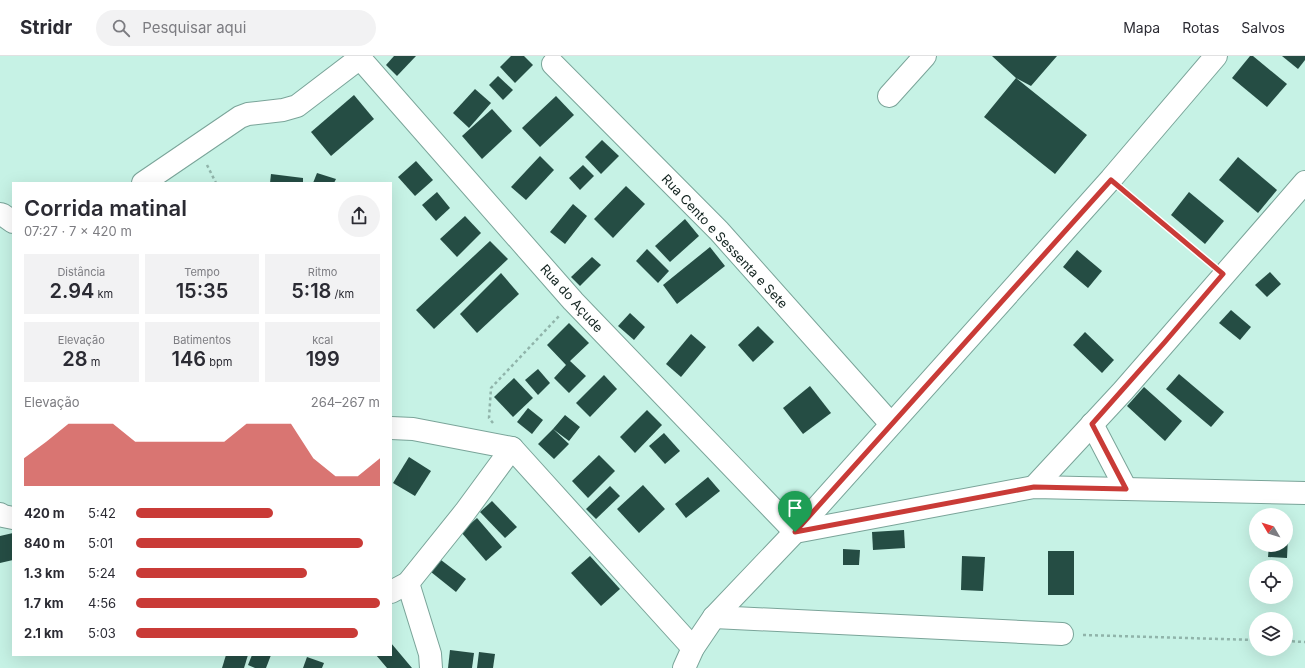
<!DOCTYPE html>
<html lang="pt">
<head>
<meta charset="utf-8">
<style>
	:root { --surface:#fff; --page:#f2f2f3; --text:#2b2b33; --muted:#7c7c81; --line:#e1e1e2; --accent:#c93b37 }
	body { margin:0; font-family:Inter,sans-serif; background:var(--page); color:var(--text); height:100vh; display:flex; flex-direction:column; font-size:15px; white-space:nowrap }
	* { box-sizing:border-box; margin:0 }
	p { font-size:13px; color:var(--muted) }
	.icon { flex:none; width:22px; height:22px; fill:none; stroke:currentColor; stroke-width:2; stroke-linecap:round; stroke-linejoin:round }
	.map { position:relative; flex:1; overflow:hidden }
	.details { position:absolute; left:12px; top:126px; width:380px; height:474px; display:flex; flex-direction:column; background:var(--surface); border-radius:0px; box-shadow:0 4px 16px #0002 }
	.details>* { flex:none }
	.needle { width:26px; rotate:308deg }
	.fabs { position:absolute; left:1249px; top:452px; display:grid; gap:8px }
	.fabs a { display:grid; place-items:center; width:44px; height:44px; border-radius:50%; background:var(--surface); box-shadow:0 4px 16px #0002; font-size:20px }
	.pin { position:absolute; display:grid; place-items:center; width:34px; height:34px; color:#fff; margin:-41px -17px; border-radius:50% 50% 50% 0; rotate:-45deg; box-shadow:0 0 4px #0007 }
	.pin .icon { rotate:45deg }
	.round { display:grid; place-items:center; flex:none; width:42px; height:42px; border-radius:21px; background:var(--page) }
	.summary { display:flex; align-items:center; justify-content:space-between; height:68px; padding:0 12px }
	h1 { font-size:22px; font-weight:600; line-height:30px }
	.stats { display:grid; grid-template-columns:repeat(3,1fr); gap:6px; height:68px; padding:4px 12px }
	.stats div { display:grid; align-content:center; border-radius:0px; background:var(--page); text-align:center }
	.stats b { font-size:20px; font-weight:600 }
	.stats small { font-size:11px; font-weight:400 }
	.stats p { font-size:11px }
	.chart { height:112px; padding:8px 12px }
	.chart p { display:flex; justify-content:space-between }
	.chart svg { width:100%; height:72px; margin-top:4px; fill:var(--accent); opacity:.7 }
	ul { padding:0 12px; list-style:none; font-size:13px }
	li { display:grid; grid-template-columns:64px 48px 1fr; align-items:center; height:30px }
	li i { height:10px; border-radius:5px; background:var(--accent) }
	header { display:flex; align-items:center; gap:24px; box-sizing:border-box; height:56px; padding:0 20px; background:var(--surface); border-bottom:1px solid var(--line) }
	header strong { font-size:19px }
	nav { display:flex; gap:22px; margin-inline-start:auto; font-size:14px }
	.search { width:280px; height:36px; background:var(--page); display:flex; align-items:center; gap:10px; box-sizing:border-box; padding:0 14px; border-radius:22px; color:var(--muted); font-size:15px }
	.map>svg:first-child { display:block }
	.building { fill:#254d44 }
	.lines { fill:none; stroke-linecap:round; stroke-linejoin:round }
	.street-casing { stroke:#7aa499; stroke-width:24 }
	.secondary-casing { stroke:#7aa499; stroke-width:24 }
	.path { stroke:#90b4aa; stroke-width:2.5; stroke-dasharray:3 3; stroke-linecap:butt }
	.street { stroke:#fff; stroke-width:22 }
	.secondary { stroke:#fff; stroke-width:22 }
	.route-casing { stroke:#fff; stroke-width:8 }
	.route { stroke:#c93b37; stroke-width:5 }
	.labels { text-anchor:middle; stroke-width:4; stroke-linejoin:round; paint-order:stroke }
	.street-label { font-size:13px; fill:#12231f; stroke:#fff }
</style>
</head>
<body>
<header>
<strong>Stridr</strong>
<div class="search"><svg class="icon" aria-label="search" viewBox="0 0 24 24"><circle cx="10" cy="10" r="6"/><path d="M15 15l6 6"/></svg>Pesquisar aqui</div>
<nav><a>Mapa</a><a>Rotas</a><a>Salvos</a></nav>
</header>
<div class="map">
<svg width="1305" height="612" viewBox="0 0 1305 612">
	<rect width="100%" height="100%" fill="#c6f2e5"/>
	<g class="building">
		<path d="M 394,0 L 416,0 L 397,20 L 386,9 Z"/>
		<path d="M 511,0 L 524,0 L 533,9 L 515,27 L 500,11 Z"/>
		<path d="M 992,0 L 1057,0 L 1031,30 L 1016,22 L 1087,79 L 1055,118 L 984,61 L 1016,22 Z"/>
		<path d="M 1250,0 L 1253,0 L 1287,28 L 1267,51 L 1232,22 Z"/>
		<path d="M 1282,0 L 1305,0 L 1305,4 L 1298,13 Z"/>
		<path d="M 498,20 L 513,34 L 503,44 L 489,29 Z"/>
		<path d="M 475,33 L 491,47 L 469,72 L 453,57 Z"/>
		<path d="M 354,39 L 374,63 L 331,100 L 311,76 Z"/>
		<path d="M 556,40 L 574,59 L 540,91 L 522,72 Z"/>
		<path d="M 492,53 L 512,75 L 482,103 L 462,80 Z"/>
		<path d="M 602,84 L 619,100 L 601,118 L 585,101 Z"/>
		<path d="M 540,100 L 554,114 L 526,144 L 511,131 Z"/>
		<path d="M 1238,101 L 1277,134 L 1258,157 L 1219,124 Z"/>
		<path d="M 416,105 L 433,124 L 415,140 L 398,121 Z"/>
		<path d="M 583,109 L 594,120 L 580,134 L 569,122 Z"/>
		<path d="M 317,117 L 336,123 L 334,127 L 313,127 Z"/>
		<path d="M 271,118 L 303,122 L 303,127 L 270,127 Z"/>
		<path d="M 626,130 L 645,148 L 613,182 L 594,163 Z"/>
		<path d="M 437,136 L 450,152 L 436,165 L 422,149 Z"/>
		<path d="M 1189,136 L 1224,165 L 1205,188 L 1171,159 Z"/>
		<path d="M 573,148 L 587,160 L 565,188 L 550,176 Z"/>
		<path d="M 465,160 L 481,177 L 457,201 L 440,183 Z"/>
		<path d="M 685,163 L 699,180 L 670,206 L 655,190 Z"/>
		<path d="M 490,185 L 508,203 L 434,273 L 416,254 Z"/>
		<path d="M 710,191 L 725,210 L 677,248 L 663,229 Z"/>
		<path d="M 647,193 L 669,215 L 658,227 L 636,205 Z"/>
		<path d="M 1077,194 L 1102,215 L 1088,232 L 1063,211 Z"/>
		<path d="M 592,201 L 601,209 L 580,230 L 571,221 Z"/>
		<path d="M 1270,216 L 1281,228 L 1267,241 L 1255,229 Z"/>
		<path d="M 501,217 L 519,238 L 477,277 L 460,258 Z"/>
		<path d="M 1231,254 L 1251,271 L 1240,284 L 1219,267 Z"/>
		<path d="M 630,257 L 645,271 L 634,284 L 618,270 Z"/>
		<path d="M 569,267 L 589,287 L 570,305 L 586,320 L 569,337 L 554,322 L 566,309 L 547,289 Z"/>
		<path d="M 758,270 L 774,286 L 753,306 L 738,289 Z"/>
		<path d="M 1085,276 L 1114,304 L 1102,317 L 1073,289 Z"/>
		<path d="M 691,278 L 706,291 L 681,321 L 666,308 Z"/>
		<path d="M 538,313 L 550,327 L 538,339 L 525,324 Z"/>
		<path d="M 1179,318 L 1224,356 L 1211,371 L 1166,333 Z"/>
		<path d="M 604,319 L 617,333 L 590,361 L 576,347 Z"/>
		<path d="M 514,322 L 533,342 L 513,361 L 494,341 Z"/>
		<path d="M 810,330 L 831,357 L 803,378 L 783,352 Z"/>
		<path d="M 1144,331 L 1182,365 L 1165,385 L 1127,350 Z"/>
		<path d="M 528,352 L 543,364 L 532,378 L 517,366 Z"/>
		<path d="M 647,354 L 662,369 L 635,397 L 620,381 Z"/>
		<path d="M 565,359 L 580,371 L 569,385 L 553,373 L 569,388 L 554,403 L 538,388 L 553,373 Z"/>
		<path d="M 664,377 L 680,395 L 665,408 L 649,390 Z"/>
		<path d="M 599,399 L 615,415 L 588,442 L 572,425 Z"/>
		<path d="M 409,401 L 431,415 L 415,440 L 393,427 Z"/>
		<path d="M 708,421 L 720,435 L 686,462 L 675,448 Z"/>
		<path d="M 643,429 L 665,453 L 639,477 L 617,453 Z"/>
		<path d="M 610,430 L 620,440 L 596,463 L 586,453 Z"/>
		<path d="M 492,445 L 517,471 L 505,482 L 480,456 Z"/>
		<path d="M 477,462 L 502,491 L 486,505 L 461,476 Z"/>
		<path d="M 904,474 L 905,492 L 873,494 L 872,476 Z"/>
		<path d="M 13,477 L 13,504 L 0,507 L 0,480 Z"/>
		<path d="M 1286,481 L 1288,481 L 1287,502 L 1268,501 L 1269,489 L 1286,489 Z"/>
		<path d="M 843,493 L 860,494 L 859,509 L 843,509 Z"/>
		<rect x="1048" y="495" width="26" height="44"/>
		<path d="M 590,500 L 620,533 L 601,550 L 571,517 Z"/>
		<path d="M 962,500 L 985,501 L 983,535 L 961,534 Z"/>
		<path d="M 441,504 L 466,523 L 456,536 L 431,516 Z"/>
		<path d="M 391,587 L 412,612 L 387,612 L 376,599 L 391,599 Z"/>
		<path d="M 450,594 L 474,597 L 472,612 L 448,612 Z"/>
		<path d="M 479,596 L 495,598 L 493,612 L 477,612 Z"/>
		<path d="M 226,599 L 248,599 L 244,612 L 222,612 Z"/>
		<path d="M 252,599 L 271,599 L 266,612 L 255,612 L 248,609 Z"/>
		<path d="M 307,601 L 324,607 L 322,612 L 303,612 Z"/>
	</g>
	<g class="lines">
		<g class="street-casing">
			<g id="street">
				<path d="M 553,8 L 719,175 L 891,368"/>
				<path d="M 889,40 L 925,0"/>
				<path d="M 143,127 L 240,61 L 248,58 L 283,54 L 297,50 L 360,2"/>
				<path d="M 0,158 L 3,159 L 13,166"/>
				<path d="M 1092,368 L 1126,433"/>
				<path d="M 391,372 L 413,373 L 512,392 L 693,592"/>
				<path d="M 1034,431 L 1123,335 L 1305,126"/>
				<path d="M 0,458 L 3,460 L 13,462"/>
				<path d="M 795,476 L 1034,431 L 1305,437"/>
				<path d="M 408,527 L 430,598 L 431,612"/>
				<path d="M 391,536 L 408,527 L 465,456 L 512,392"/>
				<path d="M 714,561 L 1062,578"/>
			</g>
		</g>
		<g class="secondary-casing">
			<g id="secondary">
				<path d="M 358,0 L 573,245 L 795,476"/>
				<path d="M 684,612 L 693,592 L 714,561 L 795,476 L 1111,123 L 1216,0"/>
			</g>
		</g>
		<g class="path">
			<path d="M 207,109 L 216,127"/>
			<path d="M 1127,137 L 1209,206"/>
			<path d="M 493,367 L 489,362 L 491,332 L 560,259"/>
			<path d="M 1083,579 L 1256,584"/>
			<path d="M 1286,585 L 1305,586"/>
		</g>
		<use href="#street" class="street"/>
		<use href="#secondary" class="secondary"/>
	</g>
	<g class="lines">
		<g class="route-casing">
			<path id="route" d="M 1111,124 L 1223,218 L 1164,287 L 1092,368 L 1126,433 L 1034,431 L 795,476 Z"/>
		</g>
		<use href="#route" class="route"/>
	</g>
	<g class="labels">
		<g class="street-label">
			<text transform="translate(725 185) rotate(47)" y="5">Rua Cento e Sessenta e Sete</text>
			<text transform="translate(572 242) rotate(48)" y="5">Rua do Açude</text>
		</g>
	</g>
</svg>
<div class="fabs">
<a><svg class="needle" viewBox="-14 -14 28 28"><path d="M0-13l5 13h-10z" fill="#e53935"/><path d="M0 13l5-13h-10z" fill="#7c7c81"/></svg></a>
<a><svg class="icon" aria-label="locate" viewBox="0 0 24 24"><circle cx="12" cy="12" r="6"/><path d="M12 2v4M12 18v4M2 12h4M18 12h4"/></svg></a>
<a><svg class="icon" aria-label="layers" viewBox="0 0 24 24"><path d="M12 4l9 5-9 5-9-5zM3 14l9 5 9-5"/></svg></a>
</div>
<div class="pin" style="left:795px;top:476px;background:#1e9e55"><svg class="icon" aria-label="arrive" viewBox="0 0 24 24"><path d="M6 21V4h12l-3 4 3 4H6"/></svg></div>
<section class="details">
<div class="summary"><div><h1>Corrida matinal</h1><p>07:27 · 7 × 420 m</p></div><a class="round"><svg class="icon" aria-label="share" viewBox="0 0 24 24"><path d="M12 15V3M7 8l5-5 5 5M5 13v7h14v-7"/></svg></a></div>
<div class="stats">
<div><p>Distância</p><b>2.94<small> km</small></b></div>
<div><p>Tempo</p><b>15:35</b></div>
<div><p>Ritmo</p><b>5:18<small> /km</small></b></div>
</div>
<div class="stats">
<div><p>Elevação</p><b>28<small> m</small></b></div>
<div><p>Batimentos</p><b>146<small> bpm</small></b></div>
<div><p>kcal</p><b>199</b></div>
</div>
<div class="chart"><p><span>Elevação</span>264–267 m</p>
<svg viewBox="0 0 160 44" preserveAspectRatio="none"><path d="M0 44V27L10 17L20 6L30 6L40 6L50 17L60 17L70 17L80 17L90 17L100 6L110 6L120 6L130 27L140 38L150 38L160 27V44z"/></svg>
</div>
<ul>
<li><b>420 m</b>5:42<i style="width:56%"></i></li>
<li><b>840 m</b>5:01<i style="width:93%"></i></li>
<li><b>1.3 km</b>5:24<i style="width:70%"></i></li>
<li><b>1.7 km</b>4:56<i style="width:100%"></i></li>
<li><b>2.1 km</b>5:03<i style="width:91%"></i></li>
</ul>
</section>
</div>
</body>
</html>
